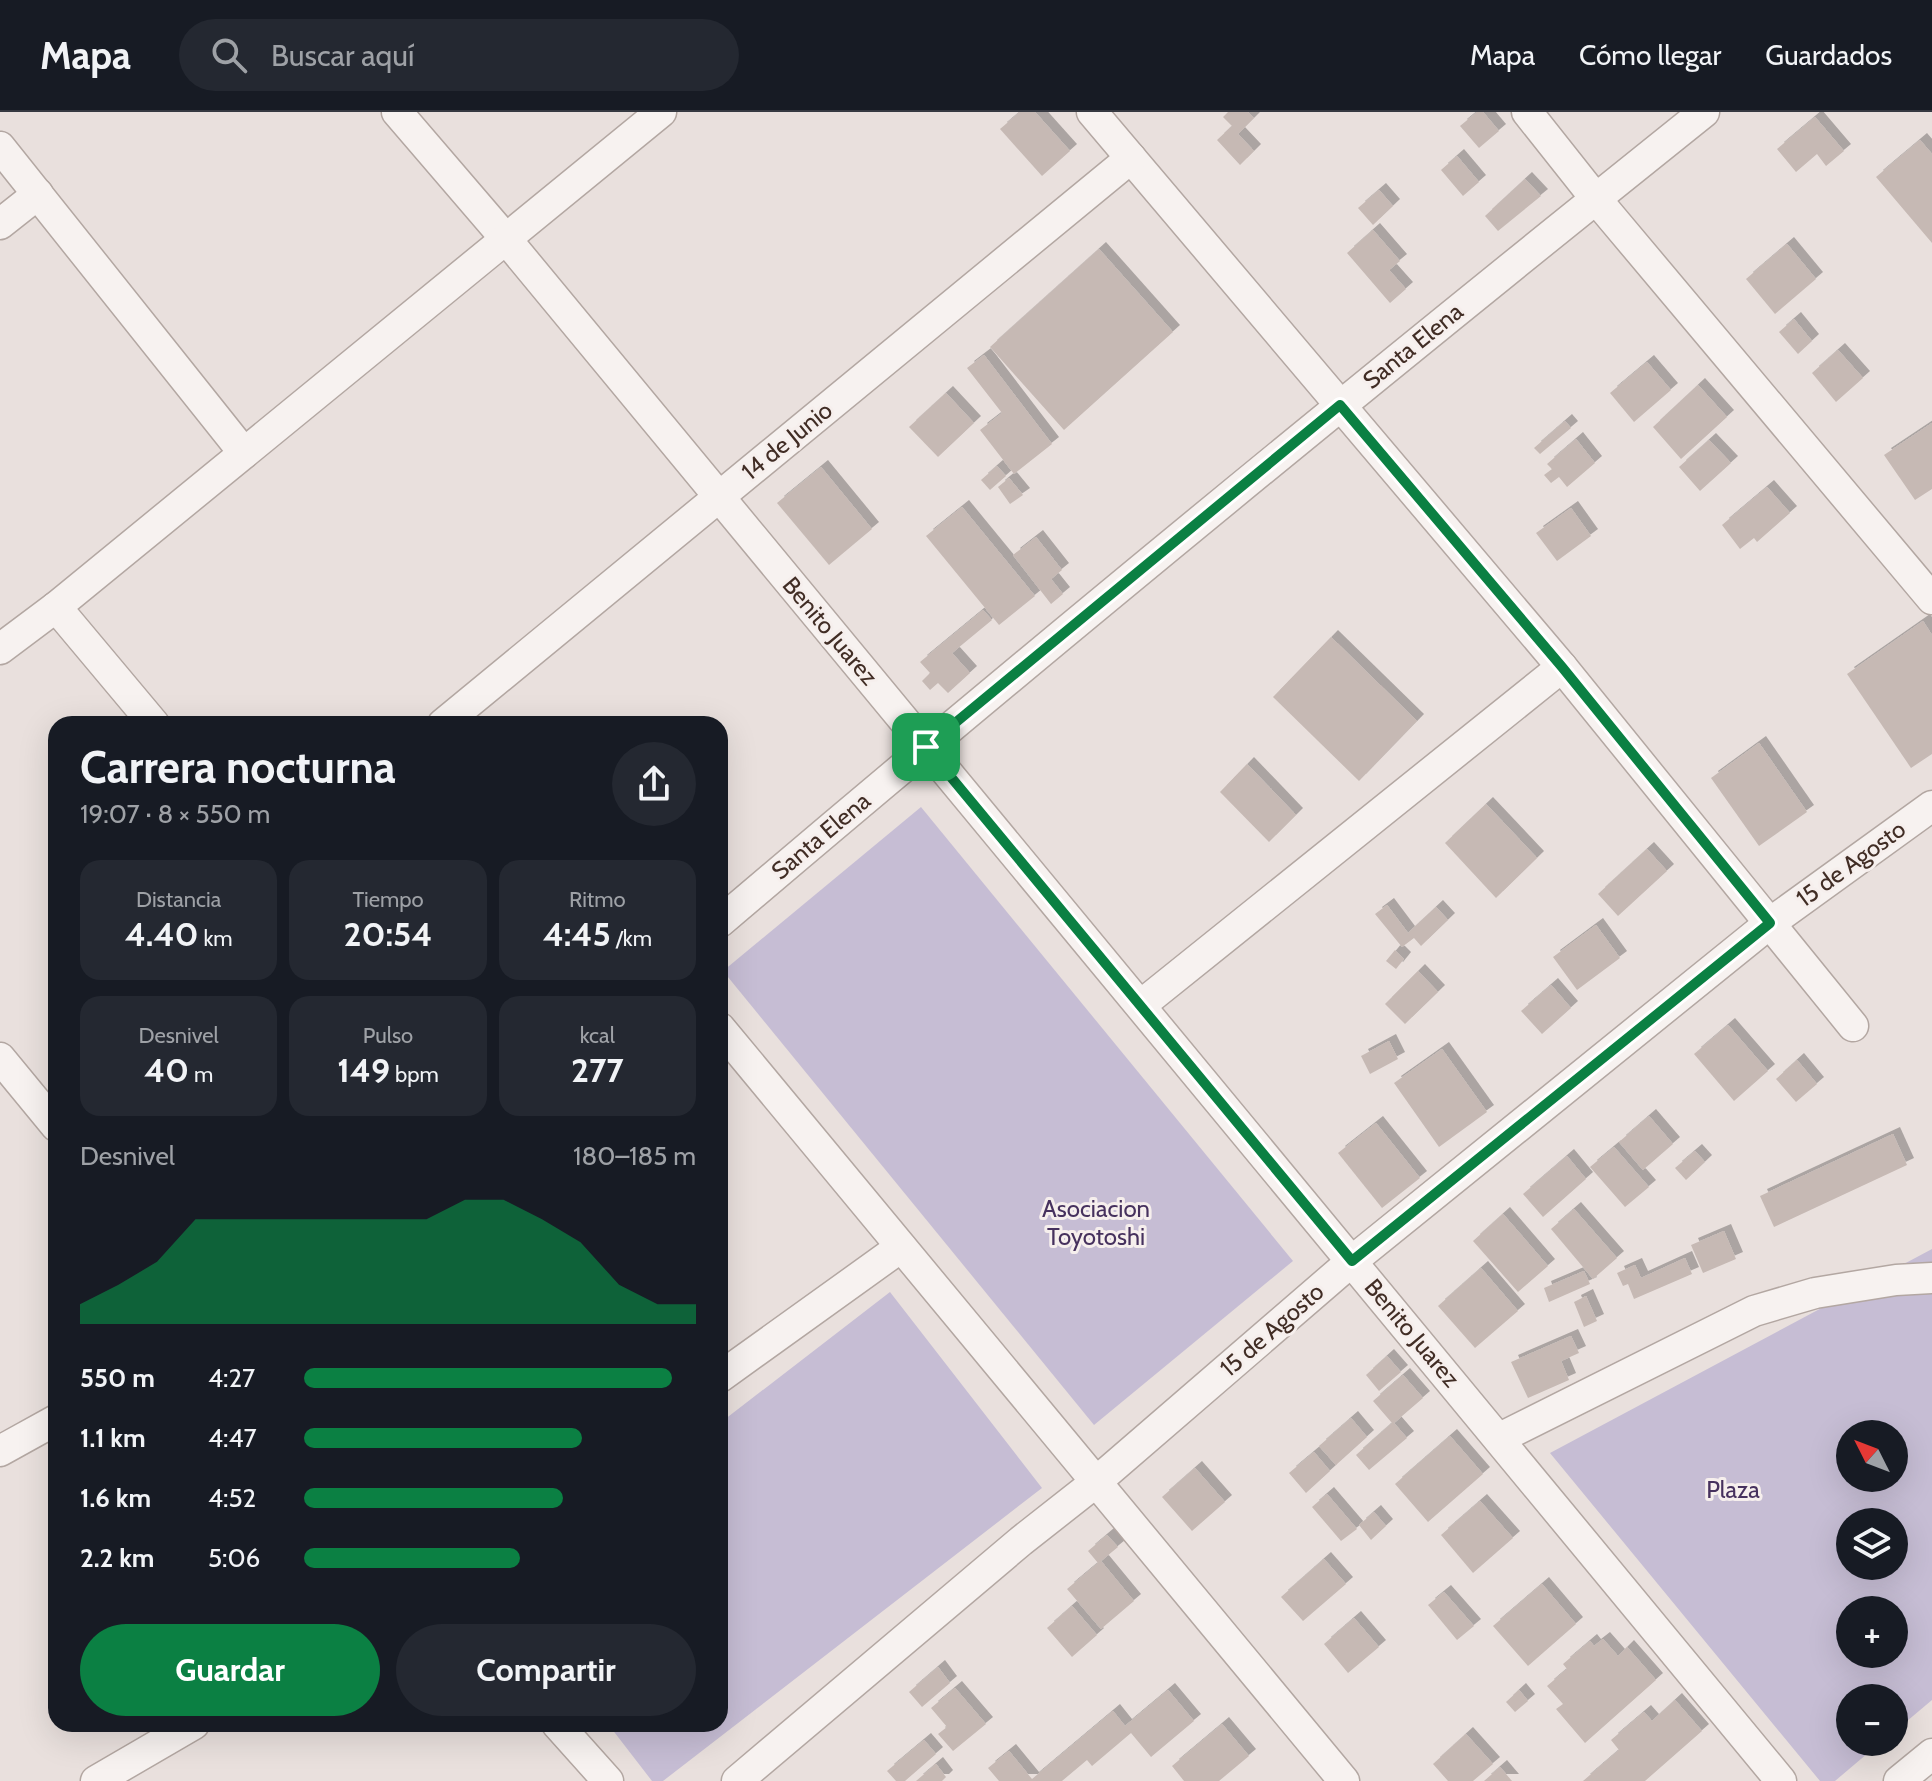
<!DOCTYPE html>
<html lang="es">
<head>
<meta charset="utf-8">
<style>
	:root { --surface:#171b24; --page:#242831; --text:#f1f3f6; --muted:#9ea1a6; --line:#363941; --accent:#0b8043 }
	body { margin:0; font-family:Cabin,sans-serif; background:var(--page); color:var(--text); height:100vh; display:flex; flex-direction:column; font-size:30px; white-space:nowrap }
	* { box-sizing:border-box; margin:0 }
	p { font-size:26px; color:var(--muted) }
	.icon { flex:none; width:44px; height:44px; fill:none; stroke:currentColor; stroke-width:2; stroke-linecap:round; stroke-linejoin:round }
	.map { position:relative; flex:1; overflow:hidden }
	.side { position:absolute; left:48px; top:604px; width:680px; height:1016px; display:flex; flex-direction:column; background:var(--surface); border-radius:24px; box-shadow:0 8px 32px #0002 }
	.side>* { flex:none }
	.needle { width:52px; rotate:312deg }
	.fabs { position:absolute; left:1836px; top:1308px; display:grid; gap:16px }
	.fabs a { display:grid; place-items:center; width:72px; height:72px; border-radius:50%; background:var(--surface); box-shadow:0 8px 32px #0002; font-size:40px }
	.pin { position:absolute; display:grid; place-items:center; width:68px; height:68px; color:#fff; margin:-34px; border-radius:16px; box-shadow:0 4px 12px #0006 }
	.round { display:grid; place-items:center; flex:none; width:84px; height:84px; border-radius:42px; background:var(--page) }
	.head { display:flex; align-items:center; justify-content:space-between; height:136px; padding:0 32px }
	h1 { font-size:44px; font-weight:700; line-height:60px }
	.stats { display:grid; grid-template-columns:repeat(3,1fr); gap:12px; height:136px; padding:8px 32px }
	.stats div { display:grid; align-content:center; border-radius:20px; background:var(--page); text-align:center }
	.stats b { font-size:34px; font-weight:700 }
	.stats small { font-size:22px; font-weight:400 }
	.stats p { font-size:22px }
	.chart { height:224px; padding:16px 32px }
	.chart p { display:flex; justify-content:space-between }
	.chart svg { width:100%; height:144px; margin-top:8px; fill:var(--accent); opacity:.7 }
	.cta { display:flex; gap:16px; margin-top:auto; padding:16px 32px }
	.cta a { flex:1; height:92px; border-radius:48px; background:var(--accent); color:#fff; font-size:32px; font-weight:700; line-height:92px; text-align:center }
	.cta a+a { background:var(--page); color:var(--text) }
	ul { padding:0 32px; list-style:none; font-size:26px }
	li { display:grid; grid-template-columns:128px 96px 1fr; align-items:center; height:60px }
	li i { height:20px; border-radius:10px; background:var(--accent) }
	header { display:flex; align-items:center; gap:48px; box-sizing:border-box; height:112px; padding:0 40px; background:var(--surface); border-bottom:2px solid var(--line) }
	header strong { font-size:38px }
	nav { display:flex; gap:44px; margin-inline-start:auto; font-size:28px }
	.search { width:560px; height:72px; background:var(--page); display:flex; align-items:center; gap:20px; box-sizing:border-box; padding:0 28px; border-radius:44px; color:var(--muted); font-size:30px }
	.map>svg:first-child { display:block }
	.green { fill:#c6bdd4; fill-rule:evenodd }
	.building { fill:#c6b9b4; filter:url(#shadow) }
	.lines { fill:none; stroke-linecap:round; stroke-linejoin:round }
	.street-casing { stroke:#b3a7a2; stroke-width:33 }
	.street { stroke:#f7f2f0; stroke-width:30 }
	.route-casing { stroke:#fff; stroke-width:16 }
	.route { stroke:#0b8043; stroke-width:10 }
	.labels { text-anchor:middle; stroke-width:6; stroke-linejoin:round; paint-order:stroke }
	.street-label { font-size:24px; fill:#412d25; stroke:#f6efed }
	.park-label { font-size:24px; fill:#46315e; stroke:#f6efed }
</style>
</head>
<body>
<header>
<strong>Mapa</strong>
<div class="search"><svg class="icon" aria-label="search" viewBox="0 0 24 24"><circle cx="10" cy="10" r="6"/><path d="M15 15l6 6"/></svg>Buscar aquí</div>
<nav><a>Mapa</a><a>Cómo llegar</a><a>Guardados</a></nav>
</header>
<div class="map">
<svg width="1932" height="1669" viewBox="0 0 1932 1669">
	<defs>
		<filter id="shadow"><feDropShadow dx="7" dy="-7" stdDeviation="0" flood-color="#0004"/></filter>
	</defs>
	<rect width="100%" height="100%" fill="#e9e0dd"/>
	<g class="green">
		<path d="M 921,695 L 1293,1149 L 1094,1313 L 723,859 Z"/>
		<path d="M 1932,1137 L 1932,1588 L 1894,1620 L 1894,1586 L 1850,1586 L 1850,1630 L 1881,1630 L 1835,1669 L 1820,1669 L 1550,1341 ZM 1850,1322 L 1894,1322 L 1894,1366 L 1850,1366 ZM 1850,1410 L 1894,1410 L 1894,1454 L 1850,1454 ZM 1850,1498 L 1894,1498 L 1894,1542 L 1850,1542 Z"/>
		<path d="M 890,1180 L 1042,1376 L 663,1669 L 652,1669 L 608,1612 L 720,1612 L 720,1311 Z"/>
	</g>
	<g class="building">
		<path d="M 1020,0 L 1035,0 L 1070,39 L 1042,64 L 1000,17 Z"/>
		<path d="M 1228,0 L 1248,0 L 1254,6 L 1238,22 L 1254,39 L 1240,53 L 1217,28 L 1232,14 L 1223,5 Z"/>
		<path d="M 1477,0 L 1483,0 L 1499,19 L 1479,36 L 1460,14 Z"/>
		<path d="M 1815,5 L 1844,39 L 1826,54 L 1817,42 L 1796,60 L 1777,37 Z"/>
		<path d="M 1920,28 L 1932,42 L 1932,131 L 1876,65 Z"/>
		<path d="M 1457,44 L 1479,70 L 1463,84 L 1441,58 Z"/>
		<path d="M 1525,67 L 1541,84 L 1498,119 L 1485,104 Z"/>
		<path d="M 1379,78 L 1393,94 L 1373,113 L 1358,96 Z"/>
		<path d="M 1373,118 L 1400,149 L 1389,158 L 1406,177 L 1390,191 L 1347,141 Z"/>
		<path d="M 1787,132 L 1816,167 L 1775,202 L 1746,167 Z"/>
		<path d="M 1099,137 L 1173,220 L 1064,318 L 990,235 Z"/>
		<path d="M 1794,207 L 1812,229 L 1798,242 L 1779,220 Z"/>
		<path d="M 1838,238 L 1863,266 L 1836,290 L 1812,261 Z"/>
		<path d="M 984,243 L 1052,332 L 1014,362 L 980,318 L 1002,301 L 967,256 Z"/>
		<path d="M 1647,250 L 1671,278 L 1634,310 L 1610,281 Z"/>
		<path d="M 1698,273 L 1727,305 L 1681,347 L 1653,315 Z"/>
		<path d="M 946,281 L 974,311 L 938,345 L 909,315 Z"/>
		<path d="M 1565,309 L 1571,316 L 1540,342 L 1534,336 Z"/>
		<path d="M 1932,311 L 1932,377 L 1915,388 L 1884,343 Z"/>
		<path d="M 1576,327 L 1595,351 L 1567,375 L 1559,365 L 1551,371 L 1544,363 L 1552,357 L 1547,352 Z"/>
		<path d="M 1709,328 L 1731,351 L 1700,379 L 1679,355 Z"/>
		<path d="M 997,354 L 1006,364 L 990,378 L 981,368 Z"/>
		<path d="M 821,355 L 872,417 L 829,453 L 777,391 Z"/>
		<path d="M 1009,366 L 1023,383 L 1010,392 L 998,375 Z"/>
		<path d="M 1767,375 L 1790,401 L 1757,430 L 1754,426 L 1740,437 L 1722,413 Z"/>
		<path d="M 962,395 L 1035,484 L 999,513 L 926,424 Z"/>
		<path d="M 1571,396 L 1591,424 L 1557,449 L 1536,421 Z"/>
		<path d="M 1036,425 L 1062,458 L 1051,467 L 1063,482 L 1051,492 L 1013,443 Z"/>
		<path d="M 983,498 L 992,508 L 952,541 L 970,561 L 948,581 L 938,571 L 930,578 L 922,569 L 930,561 L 920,550 Z"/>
		<path d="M 1923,509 L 1932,523 L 1932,642 L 1911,656 L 1847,562 Z"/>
		<path d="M 1331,525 L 1417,609 L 1359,669 L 1273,585 Z"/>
		<path d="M 1759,631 L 1807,700 L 1759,734 L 1711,666 Z"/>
		<path d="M 1247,652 L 1296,703 L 1269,730 L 1220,680 Z"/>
		<path d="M 1486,692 L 1537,746 L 1496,786 L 1445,731 Z"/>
		<path d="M 1647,737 L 1667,759 L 1618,804 L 1598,782 Z"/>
		<path d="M 1387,793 L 1408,821 L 1436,795 L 1448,808 L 1421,834 L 1414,826 L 1402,835 L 1375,802 Z"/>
		<path d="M 1596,813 L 1620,846 L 1577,878 L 1553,845 Z"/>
		<path d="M 1395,838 L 1404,847 L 1396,857 L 1386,849 Z"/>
		<path d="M 1418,859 L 1438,880 L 1405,912 L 1385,892 Z"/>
		<path d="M 1551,873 L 1571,896 L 1542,922 L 1521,899 Z"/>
		<path d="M 1728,913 L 1768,959 L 1734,989 L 1694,942 Z"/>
		<path d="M 1389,929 L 1398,947 L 1370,962 L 1361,944 Z"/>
		<path d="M 1442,937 L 1487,1000 L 1439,1035 L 1394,971 Z"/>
		<path d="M 1797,948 L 1817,972 L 1796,990 L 1776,967 Z"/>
		<path d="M 1649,1004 L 1673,1032 L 1643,1058 L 1619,1030 Z"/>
		<path d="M 1376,1011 L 1420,1066 L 1382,1096 L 1338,1041 Z"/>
		<path d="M 1893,1022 L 1907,1053 L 1774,1115 L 1760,1084 Z"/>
		<path d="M 1614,1035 L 1649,1075 L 1625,1095 L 1590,1055 Z"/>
		<path d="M 1695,1039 L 1705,1050 L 1686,1068 L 1675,1056 Z"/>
		<path d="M 1567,1044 L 1586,1067 L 1543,1105 L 1523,1082 Z"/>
		<path d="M 1574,1097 L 1617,1146 L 1593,1167 L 1551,1117 Z"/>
		<path d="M 1503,1102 L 1548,1154 L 1518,1180 L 1473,1129 Z"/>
		<path d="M 1724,1119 L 1736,1147 L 1703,1161 L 1691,1133 Z"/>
		<path d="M 1685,1146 L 1692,1162 L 1634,1187 L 1628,1172 L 1623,1174 L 1617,1161 L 1635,1153 L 1641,1166 Z"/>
		<path d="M 1481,1156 L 1518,1199 L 1475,1236 L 1438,1194 Z"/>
		<path d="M 1584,1159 L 1590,1172 L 1549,1190 L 1544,1176 Z"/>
		<path d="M 1586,1184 L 1597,1209 L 1584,1215 L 1574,1190 Z"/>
		<path d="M 1571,1224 L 1579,1241 L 1561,1249 L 1569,1268 L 1528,1286 L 1511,1250 Z"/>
		<path d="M 1387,1244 L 1401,1260 L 1379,1279 L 1366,1263 Z"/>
		<path d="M 1403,1263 L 1423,1286 L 1394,1311 L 1407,1326 L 1369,1358 L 1356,1343 L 1392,1311 L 1373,1289 Z"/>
		<path d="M 1351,1306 L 1367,1325 L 1336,1353 L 1319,1334 Z"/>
		<path d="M 1450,1324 L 1483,1362 L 1428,1410 L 1395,1372 Z"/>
		<path d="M 1314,1340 L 1330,1359 L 1306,1381 L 1289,1361 Z"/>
		<path d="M 1195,1356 L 1225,1390 L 1192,1419 L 1162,1385 Z"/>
		<path d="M 1327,1382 L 1357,1417 L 1341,1429 L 1312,1395 Z"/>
		<path d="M 1480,1389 L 1513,1426 L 1473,1461 L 1441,1423 Z"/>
		<path d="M 1374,1400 L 1386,1414 L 1371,1428 L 1359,1413 Z"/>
		<path d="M 1107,1423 L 1118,1435 L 1101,1449 L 1134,1489 L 1101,1517 L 1067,1477 L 1098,1451 L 1088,1439 Z"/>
		<path d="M 1324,1447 L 1346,1472 L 1303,1509 L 1281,1485 Z"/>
		<path d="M 1542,1472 L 1576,1512 L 1528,1554 L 1493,1514 Z"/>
		<path d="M 1444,1480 L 1474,1514 L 1457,1528 L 1428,1493 Z"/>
		<path d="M 1072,1494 L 1097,1523 L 1072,1545 L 1047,1516 Z"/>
		<path d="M 1354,1506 L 1379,1535 L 1348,1561 L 1324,1532 Z"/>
		<path d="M 1603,1527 L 1618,1544 L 1627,1535 L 1656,1568 L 1585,1631 L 1556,1597 L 1563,1592 L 1547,1574 L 1567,1557 L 1563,1552 L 1590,1529 L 1594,1534 Z"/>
		<path d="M 938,1555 L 950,1571 L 922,1595 L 909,1580 Z"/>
		<path d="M 955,1576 L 986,1612 L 953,1639 L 938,1622 L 947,1615 L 931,1596 Z"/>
		<path d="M 1168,1578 L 1194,1609 L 1151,1645 L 1131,1621 L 1092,1654 L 1087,1648 L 1062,1669 L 999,1669 L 988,1656 L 1009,1639 L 1032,1667 L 1113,1599 L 1125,1614 Z"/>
		<path d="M 1519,1578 L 1528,1589 L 1515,1600 L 1506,1590 Z"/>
		<path d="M 1675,1588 L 1702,1619 L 1645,1669 L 1583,1669 L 1619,1638 L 1611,1628 L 1644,1600 L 1652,1609 Z"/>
		<path d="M 1222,1612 L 1249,1644 L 1219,1669 L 1184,1669 L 1172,1654 Z"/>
		<path d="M 1466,1622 L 1493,1652 L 1473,1669 L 1448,1669 L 1433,1652 Z"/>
		<path d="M 924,1628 L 936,1642 L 905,1669 L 896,1669 L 887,1659 Z"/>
		<path d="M 936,1652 L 946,1665 L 942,1669 L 916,1669 Z"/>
		<path d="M 1500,1655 L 1512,1669 L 1484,1669 Z"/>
	</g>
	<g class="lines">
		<g class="street-casing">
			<g id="street">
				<path d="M 397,0 L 506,127 L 1781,1669"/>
				<path d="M 1092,0 L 1562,555 L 1853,914"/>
				<path d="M 1527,0 L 1596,87 L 1932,487"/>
				<path d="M 0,35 L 244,341"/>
				<path d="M 0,112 L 38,82"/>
				<path d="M 56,495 L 154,612"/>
				<path d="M 0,537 L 56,495 L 661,0"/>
				<path d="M 443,612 L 1131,46"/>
				<path d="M 720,810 C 1043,535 1372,266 1704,0"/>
				<path d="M 1141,893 L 1562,555"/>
				<path d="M 720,916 L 1344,1669"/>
				<path d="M 0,946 L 56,1014"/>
				<path d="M 720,1265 L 901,1135"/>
				<path d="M 1500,1326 L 1754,1199 L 1815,1181 L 1896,1168 L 1932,1166"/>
				<path d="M 0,1339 L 56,1308"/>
				<path d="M 557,1612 L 608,1669"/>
				<path d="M 96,1669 L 194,1612"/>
				<path d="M 737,1669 L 1021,1429 L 1096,1370 L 1352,1149 L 1770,811 L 1932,694"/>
				<path d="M 1899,1669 L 1932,1642"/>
			</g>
		</g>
		<use href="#street" class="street"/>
	</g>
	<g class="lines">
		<g class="route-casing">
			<path id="route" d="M 1340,293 L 1562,555 L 1770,811 L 1352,1149 L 926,635 Z"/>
		</g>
		<use href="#route" class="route"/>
	</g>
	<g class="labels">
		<g class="street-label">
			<text transform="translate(1413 234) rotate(-39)" y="8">Santa Elena</text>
			<text transform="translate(787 329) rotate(-39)" y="8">14 de Junio</text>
			<text transform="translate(830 519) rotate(50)" y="8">Benito Juarez</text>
			<text transform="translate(821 724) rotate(-40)" y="8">Santa Elena</text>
			<text transform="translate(1851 752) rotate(-36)" y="8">15 de Agosto</text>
			<text transform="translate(1272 1218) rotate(-41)" y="8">15 de Agosto</text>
			<text transform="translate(1412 1221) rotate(50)" y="8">Benito Juarez</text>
		</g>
		<g class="park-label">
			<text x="1096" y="1105">Asociacion<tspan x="1096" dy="28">Toyotoshi</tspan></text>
			<text x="1733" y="1386">Plaza</text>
		</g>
	</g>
</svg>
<div class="fabs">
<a><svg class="needle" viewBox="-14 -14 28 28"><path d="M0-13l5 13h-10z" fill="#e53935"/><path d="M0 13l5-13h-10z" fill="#9ea1a6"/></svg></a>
<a><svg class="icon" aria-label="layers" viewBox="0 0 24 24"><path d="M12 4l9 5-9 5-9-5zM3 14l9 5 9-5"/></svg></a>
<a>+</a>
<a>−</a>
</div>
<div class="pin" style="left:926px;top:635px;background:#1e9e55"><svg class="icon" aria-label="arrive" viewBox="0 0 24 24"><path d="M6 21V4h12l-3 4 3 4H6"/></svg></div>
<section class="side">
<div class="head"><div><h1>Carrera nocturna</h1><p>19:07 · 8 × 550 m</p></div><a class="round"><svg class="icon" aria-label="share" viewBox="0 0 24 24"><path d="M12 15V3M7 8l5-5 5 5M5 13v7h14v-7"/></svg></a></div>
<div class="stats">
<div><p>Distancia</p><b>4.40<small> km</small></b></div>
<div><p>Tiempo</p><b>20:54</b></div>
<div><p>Ritmo</p><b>4:45<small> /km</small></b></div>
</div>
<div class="stats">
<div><p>Desnivel</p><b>40<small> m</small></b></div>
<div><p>Pulso</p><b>149<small> bpm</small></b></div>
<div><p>kcal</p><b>277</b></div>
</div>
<div class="chart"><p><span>Desnivel</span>180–185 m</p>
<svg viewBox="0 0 160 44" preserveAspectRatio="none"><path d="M0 44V38L10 32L20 25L30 12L40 12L50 12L60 12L70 12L80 12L90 12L100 6L110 6L120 12L130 19L140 32L150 38L160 38V44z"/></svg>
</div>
<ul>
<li><b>550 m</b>4:27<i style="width:94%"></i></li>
<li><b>1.1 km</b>4:47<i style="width:71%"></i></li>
<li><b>1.6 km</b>4:52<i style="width:66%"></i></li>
<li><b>2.2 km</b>5:06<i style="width:55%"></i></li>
</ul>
<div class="cta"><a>Guardar</a><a>Compartir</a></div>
</section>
</div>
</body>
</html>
